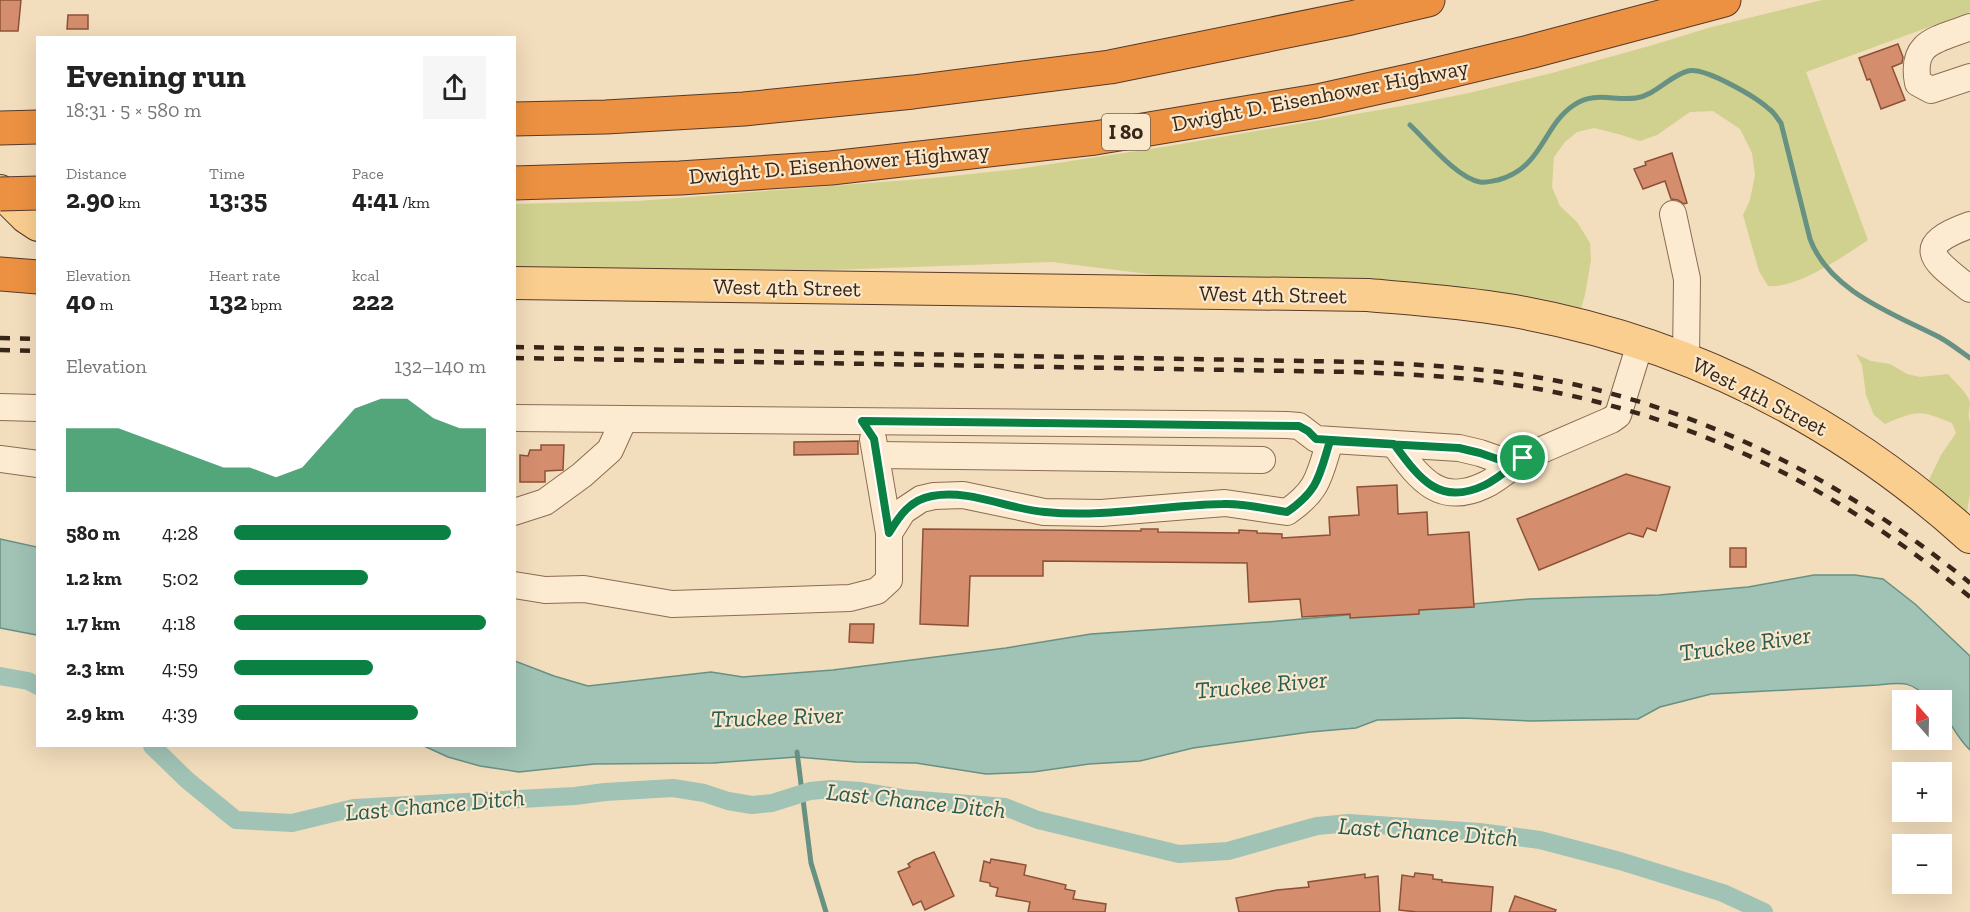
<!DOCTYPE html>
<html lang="en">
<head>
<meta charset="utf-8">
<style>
	:root { --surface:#fff; --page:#f6f6f6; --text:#222; --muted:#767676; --accent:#0b8043 }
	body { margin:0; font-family:"Zilla Slab",serif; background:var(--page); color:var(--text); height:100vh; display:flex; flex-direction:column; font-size:22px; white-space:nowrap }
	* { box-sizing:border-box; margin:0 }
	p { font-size:20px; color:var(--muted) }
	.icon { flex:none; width:33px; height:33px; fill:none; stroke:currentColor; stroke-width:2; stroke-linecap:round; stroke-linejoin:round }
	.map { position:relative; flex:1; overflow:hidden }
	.sheet { position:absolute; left:36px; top:36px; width:480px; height:711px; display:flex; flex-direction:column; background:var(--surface); border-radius:0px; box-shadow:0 6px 24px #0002 }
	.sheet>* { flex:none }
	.needle { width:39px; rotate:340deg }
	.fabs { position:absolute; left:1892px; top:690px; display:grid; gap:12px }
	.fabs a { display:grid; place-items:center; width:60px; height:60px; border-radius:0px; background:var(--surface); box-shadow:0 6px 24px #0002; font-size:30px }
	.pin { position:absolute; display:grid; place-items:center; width:51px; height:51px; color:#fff; margin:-26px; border:3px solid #fff; border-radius:50%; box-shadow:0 2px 6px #0007 }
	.round { display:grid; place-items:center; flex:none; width:63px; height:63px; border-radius:0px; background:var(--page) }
	.headline { display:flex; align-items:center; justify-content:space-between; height:102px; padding:0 30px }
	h1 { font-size:33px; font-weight:700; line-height:45px }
	.metrics { display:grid; grid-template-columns:repeat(3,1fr); gap:9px; height:102px; padding:6px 30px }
	.metrics div { display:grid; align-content:center }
	.metrics b { font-size:26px; font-weight:700 }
	.metrics small { font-size:16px; font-weight:400 }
	.metrics p { font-size:16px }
	.chart { height:168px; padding:12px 30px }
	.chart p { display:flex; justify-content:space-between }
	.chart svg { width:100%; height:108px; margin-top:6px; fill:var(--accent); opacity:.7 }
	ul { padding:0 30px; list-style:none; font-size:20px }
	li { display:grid; grid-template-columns:96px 72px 1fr; align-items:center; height:45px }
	li i { height:15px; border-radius:8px; background:var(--accent) }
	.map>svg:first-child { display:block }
	.green { fill:#d0d18f }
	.water { fill:#a0c3b5; stroke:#679183; stroke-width:1.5 }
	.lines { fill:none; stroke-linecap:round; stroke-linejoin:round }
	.stream { stroke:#679183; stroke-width:5 }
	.canal { stroke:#a0c3b5; stroke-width:18 }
	.building { fill:#d48e6e; stroke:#8d5137; stroke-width:1.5 }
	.minor-casing { stroke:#8b6c54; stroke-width:28 }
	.major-casing { stroke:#583a29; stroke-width:34 }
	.highway-casing { stroke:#583a29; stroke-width:35 }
	.minor { stroke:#fcebd0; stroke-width:26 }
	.major { stroke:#face8f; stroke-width:32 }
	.highway { stroke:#ec9142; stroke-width:33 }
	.rail { stroke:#39261a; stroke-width:4.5; stroke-dasharray:10 10; stroke-linecap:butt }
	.highway-bridge-casing { stroke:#583a29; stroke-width:35; stroke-linecap:butt }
	.highway-bridge { stroke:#ec9142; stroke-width:33 }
	.route-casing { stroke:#fff; stroke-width:12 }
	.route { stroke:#0b8043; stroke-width:8 }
	.labels { text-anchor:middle; stroke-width:4.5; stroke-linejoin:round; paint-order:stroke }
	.shield { fill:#f9e8cc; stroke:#73604f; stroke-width:1.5 }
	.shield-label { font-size:21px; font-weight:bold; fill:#39261a }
	.street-label { font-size:22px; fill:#39261a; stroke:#f9e8cc }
	.water-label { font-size:24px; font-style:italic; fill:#285b52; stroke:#f9e8cc }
</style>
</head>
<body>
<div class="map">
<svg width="1970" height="912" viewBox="0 0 1970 912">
	<rect width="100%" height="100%" fill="#f2ddbc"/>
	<g class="green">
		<path d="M 1822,0 L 1970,0 L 1970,12 L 1806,72 L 1868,240 C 1844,256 1797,289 1768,286 L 1759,271 L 1743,215 L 1750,200 L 1755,175 L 1752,153 L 1740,129 L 1713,111 L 1690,112 L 1657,135 L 1640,141 L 1618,134 L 1594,128 L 1577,132 L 1565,142 L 1554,157 L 1552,187 L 1560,206 L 1577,222 L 1590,243 L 1591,260 L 1585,295 L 1580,312 L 1319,282 L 1164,276 L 1052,262 L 802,271 L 515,269 L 514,204 L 638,201 L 934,178 L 1018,169 L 1163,147 L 1408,105 L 1469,93 L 1552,73 L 1653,45 L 1708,28 Z"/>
		<path d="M 1856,354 L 1871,361 L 1890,364 L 1907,374 L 1920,377 L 1948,374 C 1954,382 1967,392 1970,402 C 1970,409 1967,415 1970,422 L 1970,494 L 1967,512 L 1929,480 L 1941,455 L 1956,433 L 1952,423 C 1919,410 1918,410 1885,424 L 1874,415 L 1866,395 L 1862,365 Z"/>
	</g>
	<g class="water">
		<path d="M 0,539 L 37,547 L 37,635 L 0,628 Z"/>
		<path d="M 1814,575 L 1855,575 L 1883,579 L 1915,604 L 1970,656 L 1970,750 C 1958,739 1952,724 1941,711 L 1941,700 L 1931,700 C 1910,681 1905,682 1878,685 L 1711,694 L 1660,707 L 1638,719 L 1532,721 L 1463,718 L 1377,720 L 1356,728 L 1310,732 L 1193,748 L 1140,761 L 1089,764 L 1033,772 L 986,774 L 916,763 L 856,762 L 797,757 L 713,763 L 594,764 L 519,772 L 480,766 L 448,757 L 424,746 L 514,746 L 515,661 L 554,676 L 588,686 L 711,672 L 743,677 L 833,670 L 1006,648 L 1091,634 L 1266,622 L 1529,599 L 1659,595 L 1748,587 Z"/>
	</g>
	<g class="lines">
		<g class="stream">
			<path d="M 1410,125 C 1427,141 1457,178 1480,182 C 1486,183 1492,181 1498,180 C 1544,167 1542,126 1574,105 C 1594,91 1614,101 1636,98 C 1656,95 1669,76 1688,71 C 1705,67 1756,97 1769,109 C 1774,112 1777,118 1781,123 L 1810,239 C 1829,291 1894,314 1939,337 C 1950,343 1960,351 1970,358"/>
			<path d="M 797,752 L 811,863 L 826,912"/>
		</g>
		<g class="canal">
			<path d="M 0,676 L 28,681 L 38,686"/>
			<path d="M 152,746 L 187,780 L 236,820 L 292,823 L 354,808 L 575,796 L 605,792 L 673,788 L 704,793 L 728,801 L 752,805 L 772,803 L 810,791 L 831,789 L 861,791 L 908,799 L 1005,807 L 1038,820 L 1179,854 L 1228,851 L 1317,826 L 1349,823 L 1479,832 L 1540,840 L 1620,861 L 1723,893 L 1764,912"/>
		</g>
	</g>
	<g class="building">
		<path d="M 0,0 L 21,0 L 18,31 L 0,31 Z"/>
		<path d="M 68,15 L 88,15 L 88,29 L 67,29 Z"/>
		<path d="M 1898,44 L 1903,57 L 1902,63 L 1892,67 L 1905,100 L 1881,109 L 1870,79 L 1867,80 L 1859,58 Z"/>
		<path d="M 1672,153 L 1687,203 L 1684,204 L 1678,200 L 1671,199 L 1665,181 L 1643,189 L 1634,169 L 1646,165 L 1645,162 Z"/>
		<path d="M 858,441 L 858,454 L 794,455 L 794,442 Z"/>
		<path d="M 541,445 L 564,445 L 563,470 L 545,471 L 545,482 L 520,482 L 520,455 L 528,456 L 530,450 L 541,450 Z"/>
		<path d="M 1626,474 L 1670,487 L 1656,531 L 1647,528 L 1643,537 L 1629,533 L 1539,570 L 1517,519 Z"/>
		<path d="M 1397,485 L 1398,514 L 1427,512 L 1428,535 L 1469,532 L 1474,607 L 1419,610 L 1419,614 L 1350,618 L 1350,614 L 1302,617 L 1300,599 L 1249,602 L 1247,563 L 1043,561 L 1043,576 L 970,576 L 968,626 L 920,624 L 923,529 L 1141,531 L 1141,529 L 1158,529 L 1158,532 L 1239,533 L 1239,530 L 1257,531 L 1257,533 L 1282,534 L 1282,538 L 1330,535 L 1329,517 L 1359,515 L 1357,487 Z"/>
		<rect x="1730" y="548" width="16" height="19"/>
		<path d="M 850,624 L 874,624 L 873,643 L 849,642 Z"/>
		<path d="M 934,852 L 954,896 L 925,910 L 921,901 L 913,905 L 898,872 L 910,867 L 908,864 L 914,860 Z"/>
		<path d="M 991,859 L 1026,865 L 1024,875 L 1066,885 L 1065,889 L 1075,891 L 1073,899 L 1106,904 L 1105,912 L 1028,912 L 1030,902 L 996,896 L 998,888 L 990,886 L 990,883 L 980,881 L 984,861 L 990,863 Z"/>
		<path d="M 1415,873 L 1433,875 L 1433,879 L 1442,880 L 1442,882 L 1493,887 L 1491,912 L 1417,912 L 1399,910 L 1402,875 L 1414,877 Z"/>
		<path d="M 1365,874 L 1365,878 L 1378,876 L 1380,912 L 1239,912 L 1236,898 L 1277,890 L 1309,887 L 1308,882 Z"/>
		<path d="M 1515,896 L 1556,910 L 1555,912 L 1509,912 Z"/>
	</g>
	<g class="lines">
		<g class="minor-casing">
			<g id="minor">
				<path d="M 1970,27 C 1937,40 1910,41 1918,83 L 1931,90 L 1970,77"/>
				<path d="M 1673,214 L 1687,279 L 1686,359"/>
				<path d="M 1970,225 C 1911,246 1933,260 1970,289"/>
				<path d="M 0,407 L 38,408"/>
				<path d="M 514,418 L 1287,425 L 1299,426 L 1316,439 L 1459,448 L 1480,453 L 1503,461 L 1523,458 L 1611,420 L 1618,415 L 1640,344"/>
				<path d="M 873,439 L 889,533"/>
				<path d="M 1394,444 C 1419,478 1439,507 1485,485 C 1498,479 1511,467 1523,458"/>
				<path d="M 877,455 L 1262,460"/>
				<path d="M 0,459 L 38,464"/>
				<path d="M 514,512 L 545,502 L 582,475 L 610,450 L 624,419"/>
				<path d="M 514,585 L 545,590 L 584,589 L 672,604 L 850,598 L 877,591 L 889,580 L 889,533 L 903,511 L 921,499 L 934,496 L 963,495 L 1044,512 L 1101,513 L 1225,503 L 1287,512 C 1319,490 1319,476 1330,441"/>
			</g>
		</g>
		<g class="major-casing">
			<g id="major">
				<path d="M 0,191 L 26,217 L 38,225"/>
				<path d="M 514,283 L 1368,295 C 1414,299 1461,302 1508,310 C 1683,340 1838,418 1970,537"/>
			</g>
		</g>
		<g class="highway-casing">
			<g id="highway">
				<path d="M 514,119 L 606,117 L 744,109 L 913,92 L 1110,67 L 1351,18 L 1428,0"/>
				<path d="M 0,128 L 38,127"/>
				<path d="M 514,183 L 680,178 L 831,168 L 1095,138 L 1317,101 L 1417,79 L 1529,52 L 1724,0"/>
				<path d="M 0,274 L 38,277"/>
			</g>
		</g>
		<use href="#minor" class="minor"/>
		<use href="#major" class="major"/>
		<use href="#highway" class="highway"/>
		<g class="rail">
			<path d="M 0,338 L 38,339"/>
			<path d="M 514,347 L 1360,362 C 1433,365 1506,369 1577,385 C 1722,418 1855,489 1970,583"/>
			<path d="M 0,350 L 38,351"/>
			<path d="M 514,358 L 1354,372 C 1401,374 1448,376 1495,382 C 1677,407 1829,481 1970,597"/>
		</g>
		<g class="highway-bridge-casing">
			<path id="highway-bridge" d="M 0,194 L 38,193"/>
		</g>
		<use href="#highway-bridge" class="highway-bridge"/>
	</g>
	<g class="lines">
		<g class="route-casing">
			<path id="route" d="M 1523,458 L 1503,461 L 1480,453 L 1459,448 L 1330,441 C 1319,476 1319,490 1287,512 C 1266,509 1244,503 1223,504 C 1164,505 1105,518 1045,512 C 1007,509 970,489 932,496 C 910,500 900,515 889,533 L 874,439 L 862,421 L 1299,426 L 1308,431 L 1316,439 L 1394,444 C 1419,478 1439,507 1485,485 C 1498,479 1511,467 1523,458"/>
		</g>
		<use href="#route" class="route"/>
	</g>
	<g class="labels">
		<rect class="shield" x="1102" y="114" width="48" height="36" rx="4.5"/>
		<g class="shield-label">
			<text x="1126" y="139">I 80</text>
		</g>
		<g class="street-label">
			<text transform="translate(1320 95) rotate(-11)" y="8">Dwight D. Eisenhower Highway</text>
			<text transform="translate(839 163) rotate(-5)" y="8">Dwight D. Eisenhower Highway</text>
			<text transform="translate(787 287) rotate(1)" y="8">West 4th Street</text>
			<text transform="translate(1273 294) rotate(1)" y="8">West 4th Street</text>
			<text transform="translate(1760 396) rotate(27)" y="8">West 4th Street</text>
		</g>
		<g class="water-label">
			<text transform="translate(1745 644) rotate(-8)" y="8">Truckee River</text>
			<text transform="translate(1261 685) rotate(-5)" y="8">Truckee River</text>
			<text transform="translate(777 717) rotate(-2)" y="8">Truckee River</text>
			<text transform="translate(916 801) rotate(6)" y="8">Last Chance Ditch</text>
			<text transform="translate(435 805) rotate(-5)" y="8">Last Chance Ditch</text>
			<text transform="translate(1428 832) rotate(4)" y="8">Last Chance Ditch</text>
		</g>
	</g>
</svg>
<div class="fabs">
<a><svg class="needle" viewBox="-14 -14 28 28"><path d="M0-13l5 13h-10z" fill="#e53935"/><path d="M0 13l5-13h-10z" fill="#767676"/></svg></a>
<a>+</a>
<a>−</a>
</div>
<div class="pin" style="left:1523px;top:458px;background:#1e9e55"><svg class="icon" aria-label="arrive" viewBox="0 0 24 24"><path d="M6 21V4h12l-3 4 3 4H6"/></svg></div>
<section class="sheet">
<div class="headline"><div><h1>Evening run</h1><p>18:31 · 5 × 580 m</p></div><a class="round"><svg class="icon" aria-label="share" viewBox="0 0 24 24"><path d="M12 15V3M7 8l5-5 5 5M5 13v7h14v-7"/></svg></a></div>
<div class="metrics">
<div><p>Distance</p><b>2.90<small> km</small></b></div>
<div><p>Time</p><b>13:35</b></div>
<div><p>Pace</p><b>4:41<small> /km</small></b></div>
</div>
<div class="metrics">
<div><p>Elevation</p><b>40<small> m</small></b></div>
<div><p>Heart rate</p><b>132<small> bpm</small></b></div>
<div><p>kcal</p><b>222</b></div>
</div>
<div class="chart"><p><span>Elevation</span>132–140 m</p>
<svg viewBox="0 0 160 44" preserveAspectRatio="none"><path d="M0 44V18L10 18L20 18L30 22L40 26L50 30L60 34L70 34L80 38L90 34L100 22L110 10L120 6L130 6L140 14L150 18L160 18V44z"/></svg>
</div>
<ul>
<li><b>580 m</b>4:28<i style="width:86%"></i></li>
<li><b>1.2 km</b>5:02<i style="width:53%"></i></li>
<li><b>1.7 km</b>4:18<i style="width:100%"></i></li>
<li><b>2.3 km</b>4:59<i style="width:55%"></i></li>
<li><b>2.9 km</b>4:39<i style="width:73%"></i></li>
</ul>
</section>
</div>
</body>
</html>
